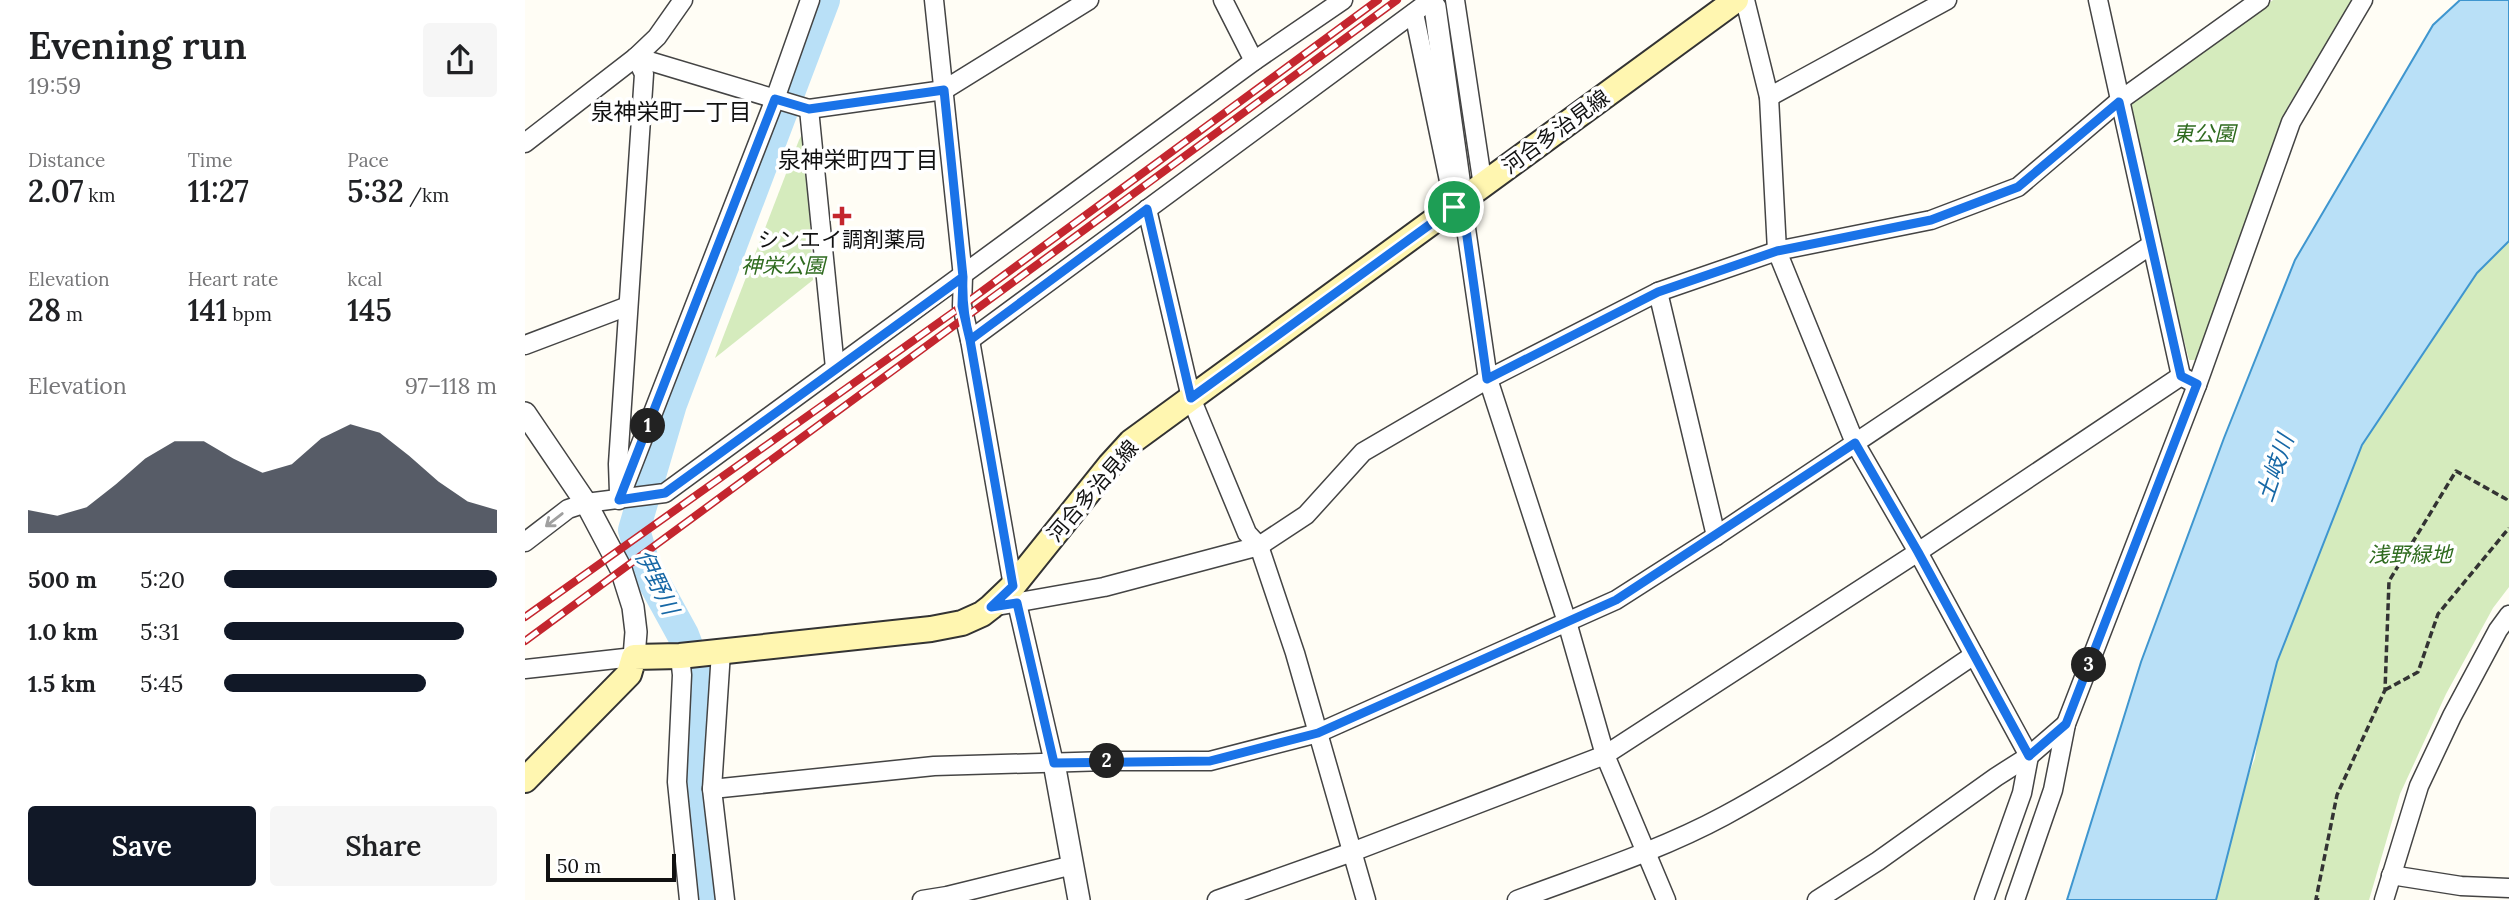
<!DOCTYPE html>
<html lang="en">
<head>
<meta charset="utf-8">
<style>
	:root { --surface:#fff; --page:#f6f6f6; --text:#202124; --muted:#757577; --accent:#111827 }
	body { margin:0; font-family:Lora,"Noto Sans JP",serif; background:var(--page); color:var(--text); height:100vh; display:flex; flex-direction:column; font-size:26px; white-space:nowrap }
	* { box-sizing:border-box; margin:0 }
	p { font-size:23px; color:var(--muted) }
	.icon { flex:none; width:38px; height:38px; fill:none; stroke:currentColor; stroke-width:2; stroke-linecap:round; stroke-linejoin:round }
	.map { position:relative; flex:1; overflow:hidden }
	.panel { display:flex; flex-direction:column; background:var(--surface); width:525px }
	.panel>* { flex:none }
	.scale { position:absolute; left:21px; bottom:18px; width:130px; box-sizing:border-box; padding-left:7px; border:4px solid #111; border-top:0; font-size:19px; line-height:24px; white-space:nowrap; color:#111; -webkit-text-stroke:5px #fff; paint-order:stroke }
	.pin { position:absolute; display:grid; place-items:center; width:60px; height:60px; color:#fff; margin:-30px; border:4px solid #fff; border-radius:50%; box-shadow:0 2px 7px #0007 }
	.km { position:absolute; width:35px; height:35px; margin:-18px; border-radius:50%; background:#222; color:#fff; font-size:19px; line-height:35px; text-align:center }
	.round { display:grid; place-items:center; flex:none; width:74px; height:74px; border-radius:7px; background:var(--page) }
	.overview { display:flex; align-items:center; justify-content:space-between; height:119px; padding:0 28px }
	h1 { font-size:38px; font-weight:600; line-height:52px }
	.metrics { display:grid; grid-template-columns:repeat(3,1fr); gap:10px; height:119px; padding:7px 28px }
	.metrics div { display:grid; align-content:center }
	.metrics b { font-size:30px; font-weight:600 }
	.metrics small { font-size:19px; font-weight:400 }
	.metrics p { font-size:19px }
	.chart { height:196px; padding:14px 28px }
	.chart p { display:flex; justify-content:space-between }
	.chart svg { width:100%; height:126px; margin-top:7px; fill:var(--accent); opacity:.7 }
	.button { display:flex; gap:14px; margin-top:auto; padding:14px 28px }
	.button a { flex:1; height:80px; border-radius:7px; background:var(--accent); color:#fff; font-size:28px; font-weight:600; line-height:80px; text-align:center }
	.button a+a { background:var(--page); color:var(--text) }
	ul { padding:0 28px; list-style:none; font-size:23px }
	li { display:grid; grid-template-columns:112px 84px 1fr; align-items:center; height:52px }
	li i { height:18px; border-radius:9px; background:var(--accent) }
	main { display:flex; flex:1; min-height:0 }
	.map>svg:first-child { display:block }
	.green { fill:#d5ebbd }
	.water { fill:#b9e0f7; stroke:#3f96cf; stroke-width:2 }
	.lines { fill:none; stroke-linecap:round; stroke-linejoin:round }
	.river { stroke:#b9e0f7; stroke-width:32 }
	.minor-casing { stroke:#444; stroke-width:21 }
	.tertiary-casing { stroke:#444; stroke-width:24 }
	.secondary-casing { stroke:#333; stroke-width:28 }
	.path { stroke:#333; stroke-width:3.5; stroke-dasharray:7 3.5; stroke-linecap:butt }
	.minor { stroke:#fff; stroke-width:18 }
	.tertiary { stroke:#fff; stroke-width:21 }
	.secondary { stroke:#fff6b0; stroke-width:24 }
	.rail-casing { stroke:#c4262e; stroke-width:8 }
	.rail { stroke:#fff; stroke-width:5; stroke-dasharray:16; stroke-linecap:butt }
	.oneway { stroke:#a0a0a0 }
	.route-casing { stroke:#fff; stroke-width:14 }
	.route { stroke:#1a73e8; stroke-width:9 }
	.poi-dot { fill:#c4262e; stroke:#fff; stroke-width:2.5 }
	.labels { text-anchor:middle; stroke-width:7; stroke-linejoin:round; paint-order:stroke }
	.street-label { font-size:21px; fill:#111; stroke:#fff }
	.park-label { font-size:21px; font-style:italic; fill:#2f6b1f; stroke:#fff }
	.poi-label { font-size:21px; fill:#111; stroke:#fff }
	.neighbourhood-label { font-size:23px; fill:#111; stroke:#fff }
	.water-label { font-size:23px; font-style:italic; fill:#1768a6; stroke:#fff }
</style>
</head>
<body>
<main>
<section class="panel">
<div class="overview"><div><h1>Evening run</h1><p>19:59</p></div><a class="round"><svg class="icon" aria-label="share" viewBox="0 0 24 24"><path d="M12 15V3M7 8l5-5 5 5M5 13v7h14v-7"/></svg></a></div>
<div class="metrics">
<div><p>Distance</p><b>2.07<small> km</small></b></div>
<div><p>Time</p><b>11:27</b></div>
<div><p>Pace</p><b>5:32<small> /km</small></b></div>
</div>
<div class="metrics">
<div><p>Elevation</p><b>28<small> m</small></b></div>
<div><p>Heart rate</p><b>141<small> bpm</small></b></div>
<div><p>kcal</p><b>145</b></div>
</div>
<div class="chart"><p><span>Elevation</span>97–118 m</p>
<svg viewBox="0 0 160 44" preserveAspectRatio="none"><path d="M0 44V36L10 38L20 35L30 27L40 18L50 12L60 12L70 18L80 23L90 20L100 11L110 6L120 9L130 17L140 26L150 33L160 36V44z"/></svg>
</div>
<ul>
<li><b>500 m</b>5:20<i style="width:100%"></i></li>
<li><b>1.0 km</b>5:31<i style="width:88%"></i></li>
<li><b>1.5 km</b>5:45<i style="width:74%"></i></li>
</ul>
<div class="button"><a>Save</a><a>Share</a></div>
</section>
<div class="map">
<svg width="1984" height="900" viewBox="0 0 1984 900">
	<rect width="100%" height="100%" fill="#fffdf5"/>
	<g class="green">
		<path d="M 1748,0 L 1828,0 L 1763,106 L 1672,360 L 1664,360 L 1602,113 L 1607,102 Z"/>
		<path d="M 280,129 L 288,280 L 190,358 L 274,140 Z"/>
		<path d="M 1984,227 L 1984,587 L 1968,608 L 1921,694 L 1875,794 L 1844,900 L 1680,900 L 1682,884 L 1730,758 L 1744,658 L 1831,433 Z"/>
	</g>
	<path class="water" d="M 1935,0 L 1984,0 L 1984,241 L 1952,273 L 1837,445 L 1752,662 L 1691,900 L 1542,900 L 1616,662 L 1699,438 L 1770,260 L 1908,25 Z"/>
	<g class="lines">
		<path class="river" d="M 179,900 L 169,780 L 172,672 L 158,635 L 119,564 L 109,530 L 146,404 L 299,0"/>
		<g class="minor-casing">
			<g id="minor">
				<path d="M 409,0 L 438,277 L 437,306 L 445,340 L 488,586"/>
				<path d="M 698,0 L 729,61"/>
				<path d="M 930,0 L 958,186"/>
				<path d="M 1220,0 L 1244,97 L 1252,251 L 1330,443 L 1393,552 L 1504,756 L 1497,793 L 1459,900"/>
				<path d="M 1573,0 L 1656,376"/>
				<path d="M 889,13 L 928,200"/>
				<path d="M 111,57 L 284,109 L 419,90 L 564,0"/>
				<path d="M 1244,97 L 1422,0"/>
				<path d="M 284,109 L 310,368"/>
				<path d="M 0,143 L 111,57 L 132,37 L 158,0"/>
				<path d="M 937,201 L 963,379 L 1042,622 L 1080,755 L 1141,900"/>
				<path d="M 622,209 L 666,398 L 722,533 L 734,546 L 770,653 L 841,900"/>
				<path d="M 1133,292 L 1191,536"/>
				<path d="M 445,340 L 906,0"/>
				<path d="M 0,345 L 103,306"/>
				<path d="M 94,493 L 93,464 L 119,74 L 111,57"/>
				<path d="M 94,500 L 250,99 L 285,0"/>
				<path d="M 0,542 L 43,509 L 61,503 L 140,493 L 729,61 L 818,0"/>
				<path d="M 492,603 L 529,763"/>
				<path d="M 466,607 L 579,587 L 734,546 L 781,515 L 838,452 L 963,379 L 1133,292 L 1252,251 L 1406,220 L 1493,187 L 1594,101 L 1735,0"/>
				<path d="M 196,652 L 187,789 L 200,900"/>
				<path d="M 155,656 L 157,675 L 152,782 L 164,900"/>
				<path d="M 0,669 L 109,657"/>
				<path d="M 187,789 L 409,766 L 583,761 L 685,761 L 793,733 L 1091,600 L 1191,536 L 1626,245"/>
				<path d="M 1866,875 L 1936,886 L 1984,888"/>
				<path d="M 397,900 L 422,896 L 548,865"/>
				<path d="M 692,900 L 827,852 L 1080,755 L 1393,552 L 1656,376 L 1672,385"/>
				<path d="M 992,900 C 1061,874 1134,851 1199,816 C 1286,769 1367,710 1449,655"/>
				<path d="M 1292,900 L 1353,861 L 1471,777 L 1504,756 L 1541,724"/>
				<path d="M 1490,900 L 1528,790 L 1541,724 L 1672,385 L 1766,122 L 1838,0"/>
				<path d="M 1859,900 L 1894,786 L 1927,716 L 1973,630 L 1984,615"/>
			</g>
		</g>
		<g class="tertiary-casing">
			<g id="tertiary">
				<path d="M 910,7 L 937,201"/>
				<path d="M 0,413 L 61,503 L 96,569 L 108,607 L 111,632 L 109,657"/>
				<path d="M 529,763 L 554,900"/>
			</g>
		</g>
		<g class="secondary-casing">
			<path id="secondary" d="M 0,780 L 104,674 L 109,657 L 155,656 L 406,629 L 437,623 L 457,614 L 466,607 L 488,586 L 585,465 L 606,442 L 1211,0"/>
		</g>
		<g class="path">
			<path d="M 1860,690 L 1893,672 L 1913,614 L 1984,528"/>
			<path d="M 1794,900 L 1791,899 L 1812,795 L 1860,690 L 1864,581 L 1931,471 L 1981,499 L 1984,495"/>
		</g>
		<use href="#minor" class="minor"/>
		<use href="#tertiary" class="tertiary"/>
		<use href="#secondary" class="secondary"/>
		<g class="rail-casing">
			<g id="rail">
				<path d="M 0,617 L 437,306 L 853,0"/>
				<path d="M 0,641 L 872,0"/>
			</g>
		</g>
		<use href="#rail" class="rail"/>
	</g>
	<defs><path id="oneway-shaft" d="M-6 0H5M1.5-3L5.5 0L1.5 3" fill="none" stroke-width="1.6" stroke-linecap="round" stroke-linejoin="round" transform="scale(1.75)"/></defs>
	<use class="oneway" href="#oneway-shaft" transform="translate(29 520) rotate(142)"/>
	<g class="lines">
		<g class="route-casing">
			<path id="route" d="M 929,207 L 666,398 L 622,209 L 445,340 L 437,306 L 438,277 L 140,493 L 94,500 L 250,99 L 284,109 L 419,90 L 438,277 C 437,300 439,318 445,340 L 488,586 L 466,607 L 492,603 L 529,763 L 685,761 L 793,733 L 1091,600 L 1330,443 L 1393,552 L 1504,756 L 1541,724 L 1672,384 L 1656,376 L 1594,102 L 1493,187 L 1406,220 L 1252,251 L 1133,292 L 962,379 L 937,201 L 929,207"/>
		</g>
		<use href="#route" class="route"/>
	</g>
	<path class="poi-dot" d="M313.5 205.5h7v7h7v7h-7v7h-7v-7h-7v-7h7z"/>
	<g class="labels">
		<g class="street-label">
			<text transform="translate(1031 132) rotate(-36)" y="7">河合多治見線</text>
			<text transform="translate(568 491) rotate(-49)" y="7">河合多治見線</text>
		</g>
		<g class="park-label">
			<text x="1679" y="141">東公園</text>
			<text x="258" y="273">神栄公園</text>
			<text x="1885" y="562">浅野緑地</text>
		</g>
		<g class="poi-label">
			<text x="317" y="247">シンエイ調剤薬局</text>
		</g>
		<g class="neighbourhood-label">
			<text x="146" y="120">泉神栄町一丁目</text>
			<text x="333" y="168">泉神栄町四丁目</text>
		</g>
		<g class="water-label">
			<text transform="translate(1750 468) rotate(-71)" y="8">土岐川</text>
			<text transform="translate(132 582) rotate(64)" y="8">伊野川</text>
		</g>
	</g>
</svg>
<div class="scale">50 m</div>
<div class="pin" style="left:929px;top:207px;background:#1e9e55"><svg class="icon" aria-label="arrive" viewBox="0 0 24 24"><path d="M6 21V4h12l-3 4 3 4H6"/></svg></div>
<b class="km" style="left:123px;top:426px">1</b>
<b class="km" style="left:582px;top:761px">2</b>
<b class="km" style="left:1564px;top:665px">3</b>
</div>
</main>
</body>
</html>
